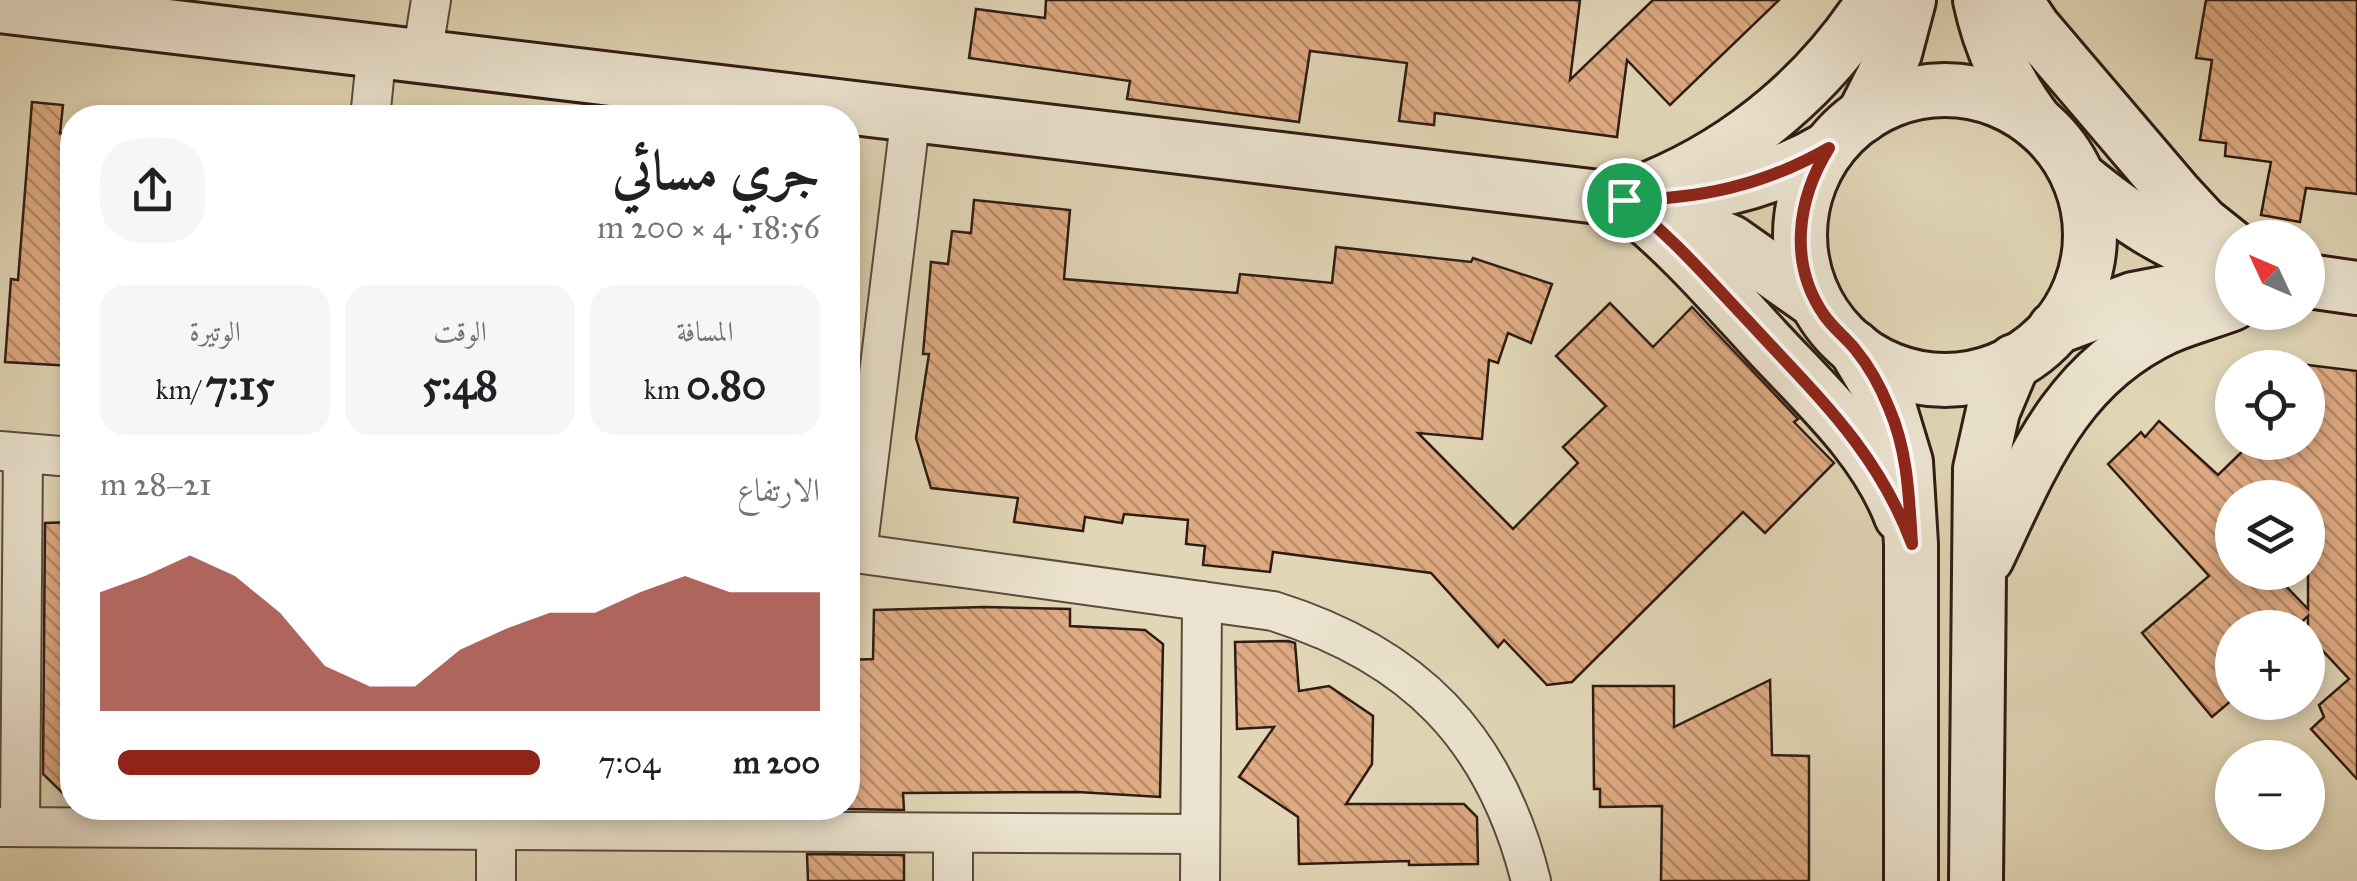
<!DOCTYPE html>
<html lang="ar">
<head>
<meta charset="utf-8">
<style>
	:root { --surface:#fff; --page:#f6f6f6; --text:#202124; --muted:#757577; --accent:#8f2418 }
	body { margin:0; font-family:"IM FELL Great Primer",Amiri,serif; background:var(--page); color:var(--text); direction:rtl; height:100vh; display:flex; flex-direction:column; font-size:38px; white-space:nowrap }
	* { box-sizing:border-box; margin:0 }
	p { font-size:32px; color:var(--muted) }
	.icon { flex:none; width:55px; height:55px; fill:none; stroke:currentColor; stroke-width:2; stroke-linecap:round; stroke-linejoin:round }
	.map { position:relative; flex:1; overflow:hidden; direction:ltr }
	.details { position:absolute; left:60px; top:105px; width:800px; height:715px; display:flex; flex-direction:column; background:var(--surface); border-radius:40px; box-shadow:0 5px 15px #0003; direction:rtl }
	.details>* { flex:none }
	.needle { width:65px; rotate:314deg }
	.tools { position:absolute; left:2215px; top:220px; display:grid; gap:20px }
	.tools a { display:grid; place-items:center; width:110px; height:110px; border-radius:50%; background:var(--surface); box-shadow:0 5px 15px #0003; font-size:50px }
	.pin { position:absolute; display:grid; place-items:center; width:85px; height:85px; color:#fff; margin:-42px; border:5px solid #fff; border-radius:50%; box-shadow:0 2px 10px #0007 }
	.round { display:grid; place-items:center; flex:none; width:105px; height:105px; border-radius:40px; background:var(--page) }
	.overview { display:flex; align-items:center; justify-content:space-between; height:170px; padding:0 40px }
	h1 { font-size:55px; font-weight:700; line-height:75px }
	.stats { display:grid; grid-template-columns:repeat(3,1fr); gap:15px; height:170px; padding:10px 40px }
	.stats div { display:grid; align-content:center; border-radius:25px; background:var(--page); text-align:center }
	.stats b { font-size:42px; font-weight:700 }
	.stats small { font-size:28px; font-weight:400 }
	.stats p { font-size:28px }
	.chart { height:280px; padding:20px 40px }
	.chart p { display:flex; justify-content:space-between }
	.chart svg { width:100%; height:180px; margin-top:10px; fill:var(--accent); opacity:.7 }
	ul { padding:0 40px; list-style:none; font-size:32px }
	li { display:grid; grid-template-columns:160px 120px 1fr; align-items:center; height:75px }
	li i { height:25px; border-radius:12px; background:var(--accent) }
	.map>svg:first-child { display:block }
	.building { fill:url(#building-back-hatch); stroke:#301c14; stroke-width:2.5; fill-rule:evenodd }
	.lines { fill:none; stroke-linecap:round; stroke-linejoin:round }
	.street-casing { stroke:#5c4a3c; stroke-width:42 }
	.secondary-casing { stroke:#301c14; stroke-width:58 }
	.street { stroke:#ece4d0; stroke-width:38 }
	.secondary { stroke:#ece4d0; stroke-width:52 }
	.route-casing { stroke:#fff; stroke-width:20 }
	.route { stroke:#8f2418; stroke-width:12 }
</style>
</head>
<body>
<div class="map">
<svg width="2357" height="881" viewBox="0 0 2357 881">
	<defs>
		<pattern id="building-back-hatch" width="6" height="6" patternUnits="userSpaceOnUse" patternTransform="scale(2.5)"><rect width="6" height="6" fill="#deaa82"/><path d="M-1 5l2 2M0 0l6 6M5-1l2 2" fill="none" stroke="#b48a69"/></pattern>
	</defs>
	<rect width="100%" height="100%" fill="#e1d6b6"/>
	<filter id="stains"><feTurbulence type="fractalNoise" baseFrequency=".002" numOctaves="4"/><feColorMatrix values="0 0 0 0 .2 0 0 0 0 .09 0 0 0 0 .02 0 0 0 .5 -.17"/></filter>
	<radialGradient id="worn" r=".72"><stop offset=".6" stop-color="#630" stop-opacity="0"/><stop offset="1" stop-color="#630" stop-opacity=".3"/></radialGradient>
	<g class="building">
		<path d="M 1046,0 L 1580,0 L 1570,80 L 1653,0 L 1779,0 L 1670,105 L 1627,60 L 1617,137 L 1435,113 L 1434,125 L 1399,121 L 1407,63 L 1310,51 L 1299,122 L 1127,99 L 1130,81 L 969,58 L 976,9 L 1045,18 Z"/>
		<path d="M 2206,0 L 2357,0 L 2357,194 L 2306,188 L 2300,222 L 2261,215 L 2271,162 L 2225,156 L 2226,143 L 2200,140 L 2212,60 L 2196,58 Z"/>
		<path d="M 32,102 L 63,105 L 60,133 L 72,134 L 72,366 L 5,362 L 11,279 L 18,280 Z"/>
		<path d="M 974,200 L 1070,210 L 1064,279 L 1237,293 L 1240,274 L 1332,283 L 1336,247 L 1471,262 L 1473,258 L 1552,284 L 1531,343 L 1508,333 L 1498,363 L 1489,360 L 1482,439 L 1418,433 L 1513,529 L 1578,463 L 1563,447 L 1606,406 L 1556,356 L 1610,303 L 1653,347 L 1692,307 L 1798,419 L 1794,422 L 1834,463 L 1765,533 L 1743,512 L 1572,682 L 1547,685 L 1504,640 L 1498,647 L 1431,573 L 1273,552 L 1270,572 L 1203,565 L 1205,546 L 1186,544 L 1188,520 L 1124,514 L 1122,523 L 1085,517 L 1083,531 L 1014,522 L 1018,498 L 931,488 L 916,438 L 929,354 L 923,354 L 931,262 L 948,264 L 952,231 L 971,233 Z"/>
		<path d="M 2308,365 L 2357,371 L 2357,779 L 2311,729 L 2324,717 L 2319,705 L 2349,679 L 2308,635 L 2308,616 L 2295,628 L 2232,628 L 2232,700 L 2212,717 L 2142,633 L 2209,576 L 2108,464 L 2141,432 L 2145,437 L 2159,421 L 2218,475 L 2252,442 L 2308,442 ZM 2232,498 L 2308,498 L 2308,609 L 2272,572 L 2232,572 Z"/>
		<path d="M 72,522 L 72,802 L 43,774 L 45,523 Z"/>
		<path d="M 984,607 L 1070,609 L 1070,626 L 1145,630 L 1163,644 L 1160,797 L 1078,792 L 903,793 L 904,810 L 848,809 L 848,660 L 873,659 L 874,610 Z"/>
		<path d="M 1288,641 L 1295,643 L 1299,691 L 1329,686 L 1373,716 L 1372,764 L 1346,804 L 1464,804 L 1477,817 L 1478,864 L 1409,865 L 1409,861 L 1299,864 L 1298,817 L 1239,777 L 1274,727 L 1237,729 L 1235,642 Z"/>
		<path d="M 1770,680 L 1772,755 L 1809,756 L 1809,881 L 1661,881 L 1662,806 L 1600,807 L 1600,789 L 1594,789 L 1593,686 L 1674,686 L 1674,727 Z"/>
		<path d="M 807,854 L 904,855 L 904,881 L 808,881 Z"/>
	</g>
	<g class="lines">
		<g class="street-casing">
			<g id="street">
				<path d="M 422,56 L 431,0"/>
				<path d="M 370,118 L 377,50"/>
				<path d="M 0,451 L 72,457"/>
				<path d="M 848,552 L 1273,611 C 1414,655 1495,737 1531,881"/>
				<path d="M 857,553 L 911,114"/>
				<path d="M 0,827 L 1200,834"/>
				<path d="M 20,827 L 23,453"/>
				<path d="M 496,881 L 496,830"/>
				<path d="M 953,881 L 953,833"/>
				<path d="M 1200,881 L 1202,601"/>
			</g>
		</g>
		<g class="secondary-casing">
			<g id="secondary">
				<path d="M 1980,0 C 1990,47 2008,85 2037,123"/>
				<path d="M 2015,0 L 2034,28 L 2178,197 L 2202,223 L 2232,247"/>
				<path d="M 0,6 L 1624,200 C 1699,198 1763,186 1829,148"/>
				<circle cx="1945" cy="235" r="145"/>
				<path d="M 1863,116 L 1895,53 L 1909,0"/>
				<path d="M 2078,177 C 2123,214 2174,250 2231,264"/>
				<path d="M 1653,187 C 1744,149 1821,83 1874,0"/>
				<path d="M 1624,200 C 1677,241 1720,291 1766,341 C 1815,394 1875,447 1901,516"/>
				<path d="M 1655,208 L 1731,242 L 1816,302"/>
				<path d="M 2308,281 L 2357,288"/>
				<path d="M 2055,328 L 2133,299 L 2221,282"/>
				<path d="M 1854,347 L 1889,406 L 1906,462 L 1911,544 L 1911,881"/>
				<path d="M 1987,558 C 2032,464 2065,374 2167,327 C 2188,318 2211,312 2232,304"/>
				<path d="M 1976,881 L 1980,469 L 1993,411 L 2014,361"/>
			</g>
		</g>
		<use href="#street" class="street"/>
		<use href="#secondary" class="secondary"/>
	</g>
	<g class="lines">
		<g class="route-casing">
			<path id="route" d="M 1829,148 C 1797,199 1788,263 1824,315 C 1833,328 1845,337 1855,349 C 1869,366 1881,388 1889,408 C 1908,452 1909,497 1912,544 C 1877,450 1816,395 1750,323 C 1709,280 1672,236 1624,200 C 1699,199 1763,186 1829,148 Z"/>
		</g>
		<use href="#route" class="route"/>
	</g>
	<rect width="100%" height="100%" filter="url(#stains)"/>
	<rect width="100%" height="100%" fill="url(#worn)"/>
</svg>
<div class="tools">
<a><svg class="needle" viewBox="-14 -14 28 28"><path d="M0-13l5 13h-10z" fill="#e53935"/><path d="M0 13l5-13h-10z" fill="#757577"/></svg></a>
<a><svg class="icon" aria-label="locate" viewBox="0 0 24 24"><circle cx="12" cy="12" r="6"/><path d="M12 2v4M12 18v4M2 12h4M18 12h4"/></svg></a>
<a><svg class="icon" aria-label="layers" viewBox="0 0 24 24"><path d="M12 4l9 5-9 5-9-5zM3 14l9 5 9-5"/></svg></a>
<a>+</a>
<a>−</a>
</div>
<div class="pin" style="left:1624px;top:200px;background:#1e9e55"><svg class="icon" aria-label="arrive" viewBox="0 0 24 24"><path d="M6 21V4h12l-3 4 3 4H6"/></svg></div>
<section class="details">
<div class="overview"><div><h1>جري مسائي</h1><p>18:56 · 4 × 200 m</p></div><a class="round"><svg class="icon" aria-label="share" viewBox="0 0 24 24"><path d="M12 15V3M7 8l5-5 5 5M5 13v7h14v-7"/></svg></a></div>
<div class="stats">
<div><p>المسافة</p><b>0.80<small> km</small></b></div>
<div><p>الوقت</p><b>5:48</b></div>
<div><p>الوتيرة</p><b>7:15<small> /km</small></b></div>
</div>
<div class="chart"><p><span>الارتفاع</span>21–28 m</p>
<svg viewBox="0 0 160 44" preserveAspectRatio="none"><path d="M0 44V15L10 11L20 6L30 11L40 20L50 33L60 38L70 38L80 29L90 24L100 20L110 20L120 15L130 11L140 15L150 15L160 15V44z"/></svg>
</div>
<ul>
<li><b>200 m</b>7:04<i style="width:96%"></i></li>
</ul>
</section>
</div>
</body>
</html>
